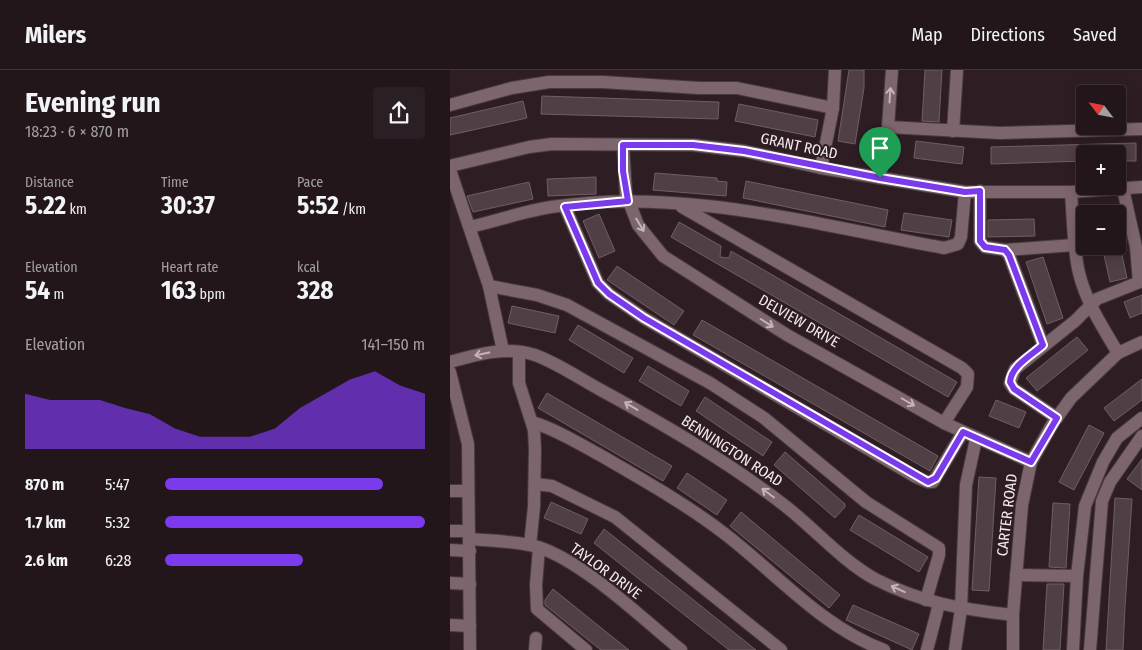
<!DOCTYPE html>
<html lang="en">
<head>
<meta charset="utf-8">
<style>
	:root { --surface:#22161b; --page:#2a1f24; --text:#f1f3f6; --muted:#a29fa3; --line:#3f353a; --accent:#7c3aed }
	body { margin:0; font-family:"Fira Sans Condensed",sans-serif; background:var(--page); color:var(--text); height:100vh; display:flex; flex-direction:column; font-size:19px; white-space:nowrap }
	* { box-sizing:border-box; margin:0 }
	p { font-size:16px; color:var(--muted) }
	.icon { flex:none; width:28px; height:28px; fill:none; stroke:currentColor; stroke-width:2; stroke-linecap:round; stroke-linejoin:round }
	.map { position:relative; flex:1; overflow:hidden }
	.drawer { display:flex; flex-direction:column; background:var(--surface); width:450px }
	.drawer>* { flex:none }
	.needle { width:32px; rotate:302deg }
	.buttons { position:absolute; left:626px; top:15px; display:grid; gap:10px }
	.buttons a { display:grid; place-items:center; width:50px; height:50px; border-radius:5px; background:var(--surface); box-shadow:0 2px 12px #0003,0 0 0 1px var(--line); font-size:25px }
	.pin { position:absolute; display:grid; place-items:center; width:42px; height:42px; color:#fff; margin:-51px -21px; border-radius:50% 50% 50% 0; rotate:-45deg; box-shadow:0 0 5px #0007 }
	.pin .icon { rotate:45deg }
	.round { display:grid; place-items:center; flex:none; width:52px; height:52px; border-radius:5px; background:var(--page) }
	.head { display:flex; align-items:center; justify-content:space-between; height:85px; padding:0 25px }
	h1 { font-size:28px; font-weight:700; line-height:38px }
	.stats { display:grid; grid-template-columns:repeat(3,1fr); gap:8px; height:85px; padding:5px 25px }
	.stats div { display:grid; align-content:center }
	.stats b { font-size:25px; font-weight:700 }
	.stats small { font-size:14px; font-weight:400 }
	.stats p { font-size:14px }
	.chart { height:140px; padding:10px 25px }
	.chart p { display:flex; justify-content:space-between }
	.chart svg { width:100%; height:90px; margin-top:5px; fill:var(--accent); opacity:.7 }
	ul { padding:0 25px; list-style:none; font-size:16px }
	li { display:grid; grid-template-columns:80px 60px 1fr; align-items:center; height:38px }
	li i { height:12px; border-radius:6px; background:var(--accent) }
	header { display:flex; align-items:center; gap:30px; box-sizing:border-box; height:70px; padding:0 25px; background:var(--surface); border-bottom:1px solid var(--line) }
	header strong { font-size:24px }
	nav { display:flex; gap:28px; margin-inline-start:auto; font-size:18px }
	main { display:flex; flex:1; min-height:0 }
	.map>svg:first-child { display:block }
	.building { fill:#503f45; stroke:#715e65 }
	.lines { fill:none; stroke-linecap:round; stroke-linejoin:round }
	.minor-casing { stroke:#4a3a40; stroke-width:14 }
	.minor { stroke:#7d656e; stroke-width:12 }
	.oneway { stroke:#c4b4ba }
	.route-casing { stroke:#fff; stroke-width:10 }
	.route { stroke:#7c3aed; stroke-width:6 }
	.labels { text-anchor:middle; stroke-width:4; stroke-linejoin:round; paint-order:stroke }
	.street-label { font-size:15px; fill:#f4e9ec; stroke:#2e1e24 }
</style>
</head>
<body>
<header>
<strong>Milers</strong>
<nav><a>Map</a><a>Directions</a><a>Saved</a></nav>
</header>
<main>
<section class="drawer">
<div class="head"><div><h1>Evening run</h1><p>18:23 · 6 × 870 m</p></div><a class="round"><svg class="icon" aria-label="share" viewBox="0 0 24 24"><path d="M12 15V3M7 8l5-5 5 5M5 13v7h14v-7"/></svg></a></div>
<div class="stats">
<div><p>Distance</p><b>5.22<small> km</small></b></div>
<div><p>Time</p><b>30:37</b></div>
<div><p>Pace</p><b>5:52<small> /km</small></b></div>
</div>
<div class="stats">
<div><p>Elevation</p><b>54<small> m</small></b></div>
<div><p>Heart rate</p><b>163<small> bpm</small></b></div>
<div><p>kcal</p><b>328</b></div>
</div>
<div class="chart"><p><span>Elevation</span>141–150 m</p>
<svg viewBox="0 0 160 44" preserveAspectRatio="none"><path d="M0 44V17L10 20L20 20L30 20L40 24L50 27L60 34L70 38L80 38L90 38L100 34L110 24L120 17L130 10L140 6L150 13L160 17V44z"/></svg>
</div>
<ul>
<li><b>870 m</b>5:47<i style="width:84%"></i></li>
<li><b>1.7 km</b>5:32<i style="width:100%"></i></li>
<li><b>2.6 km</b>6:28<i style="width:53%"></i></li>
</ul>
</section>
<div class="map">
<svg width="692" height="580" viewBox="0 0 692 580">
	<rect width="100%" height="100%" fill="#2e1e24"/>
	<g class="building">
		<path d="M 399,0 L 414,0 L 414,18 L 405,74 L 388,71 Z"/>
		<path d="M 475,0 L 492,0 L 489,52 L 472,51 Z"/>
		<path d="M 92,26 L 269,32 L 268,49 L 91,44 Z"/>
		<path d="M 73,31 L 77,48 L 0,65 L 0,48 Z"/>
		<path d="M 289,34 L 368,50 L 365,67 L 285,51 Z"/>
		<path d="M 466,71 L 514,77 L 512,94 L 464,88 Z"/>
		<path d="M 686,73 L 686,91 L 668,91 L 668,84 L 635,84 L 635,91 L 541,94 L 541,77 Z"/>
		<path d="M 205,103 L 267,108 L 267,111 L 277,112 L 276,126 L 203,120 Z"/>
		<path d="M 146,107 L 146,124 L 98,126 L 97,109 Z"/>
		<path d="M 296,111 L 438,140 L 435,157 L 293,128 Z"/>
		<path d="M 79,112 L 83,129 L 23,142 L 17,126 Z"/>
		<path d="M 454,143 L 502,150 L 499,167 L 451,160 Z"/>
		<path d="M 149,144 L 165,181 L 149,188 L 133,151 Z"/>
		<path d="M 584,149 L 585,166 L 538,167 L 538,150 Z"/>
		<path d="M 229,152 L 271,176 L 270,187 L 279,188 L 281,181 L 507,312 L 498,327 L 221,167 Z"/>
		<path d="M 652,176 L 670,176 L 677,208 L 660,212 Z"/>
		<path d="M 593,187 L 613,248 L 597,254 L 576,192 Z"/>
		<path d="M 167,196 L 234,241 L 224,255 L 157,210 Z"/>
		<path d="M 692,225 L 692,243 L 680,248 L 674,232 Z"/>
		<path d="M 62,236 L 109,246 L 105,263 L 58,253 Z"/>
		<path d="M 252,250 L 488,386 L 480,401 L 243,265 Z"/>
		<path d="M 128,255 L 183,288 L 174,303 L 119,270 Z"/>
		<path d="M 627,267 L 638,280 L 587,321 L 576,308 Z"/>
		<path d="M 198,296 L 239,321 L 231,336 L 189,311 Z"/>
		<path d="M 692,309 L 692,330 L 664,351 L 654,338 Z"/>
		<path d="M 97,323 L 222,396 L 213,411 L 88,338 Z"/>
		<path d="M 255,327 L 322,372 L 313,386 L 246,341 Z"/>
		<path d="M 546,330 L 576,342 L 569,358 L 539,346 Z"/>
		<path d="M 639,355 L 654,363 L 624,420 L 609,412 Z"/>
		<path d="M 335,382 L 395,434 L 395,437 L 385,448 L 324,395 Z"/>
		<path d="M 692,389 L 692,420 L 677,409 Z"/>
		<path d="M 237,403 L 277,430 L 267,445 L 227,418 Z"/>
		<path d="M 529,407 L 546,408 L 539,521 L 522,520 Z"/>
		<path d="M 665,428 L 682,429 L 675,537 L 673,580 L 656,580 Z"/>
		<path d="M 101,432 L 138,449 L 131,464 L 94,448 Z"/>
		<path d="M 603,433 L 620,434 L 616,498 L 599,497 Z"/>
		<path d="M 291,442 L 390,525 L 379,538 L 280,456 Z"/>
		<path d="M 409,445 L 478,487 L 469,502 L 400,460 Z"/>
		<path d="M 154,459 L 236,524 L 306,580 L 279,580 L 194,513 L 144,473 Z"/>
		<path d="M 597,514 L 614,514 L 610,580 L 593,580 Z"/>
		<path d="M 103,519 L 160,565 L 179,580 L 151,580 L 142,573 L 95,535 L 95,530 Z"/>
		<path d="M 403,535 L 469,564 L 462,580 L 396,550 Z"/>
	</g>
	<g class="lines">
		<g class="minor-casing">
			<g id="minor">
				<path d="M 0,35 L 62,18 L 99,12 L 152,12 L 249,18 L 287,18 L 383,38"/>
				<path d="M 438,57 L 550,63 L 692,59"/>
				<path d="M 503,61 L 507,0"/>
				<path d="M 173,75 L 176,124 L 188,155 L 213,186 L 337,265 L 494,353 L 581,392"/>
				<path d="M 0,96 L 79,77 L 102,74 L 243,75 L 294,81 L 371,98 L 515,122 L 621,122 L 692,117"/>
				<path d="M 371,98 L 383,38 L 385,0"/>
				<path d="M 0,100 L 39,216 L 53,281"/>
				<path d="M 430,108 L 438,57 L 442,0"/>
				<path d="M 673,119 L 686,177 L 689,212"/>
				<path d="M 530,121 L 530,171 L 535,177 L 555,180 L 624,175"/>
				<path d="M 621,122 C 623,149 623,177 629,203 C 636,232 653,258 668,283"/>
				<path d="M 115,137 L 148,213 L 159,224 L 194,248 L 466,407 L 478,412 L 483,412 L 513,362"/>
				<path d="M 232,137 L 512,298 L 518,304 L 517,317 L 494,353"/>
				<path d="M 20,157 C 47,151 74,141 101,137 C 232,117 366,155 494,178 L 508,174 L 511,167 L 515,122"/>
				<path d="M 555,180 L 559,185 L 593,275"/>
				<path d="M 39,216 L 87,225 L 117,235 L 260,313 L 314,348 L 416,432 L 489,478 L 489,485 L 476,530"/>
				<path d="M 69,283 L 69,313 L 84,360 L 85,379 L 84,437 L 80,475"/>
				<path d="M 0,292 C 28,284 57,276 85,285 C 107,293 129,308 149,319 C 213,354 277,391 334,435 C 365,459 391,490 425,509 C 472,533 511,539 563,545"/>
				<path d="M 0,302 L 18,374 L 20,580"/>
				<path d="M 607,348 L 564,319 L 560,313 L 565,299 L 625,251 L 647,229 L 692,211"/>
				<path d="M 82,352 C 105,359 128,373 150,385 C 193,410 236,434 275,464 C 327,504 372,557 434,580"/>
				<path d="M 85,414 L 102,416 L 165,447 L 331,580"/>
				<path d="M 0,421 L 18,421"/>
				<path d="M 0,461 L 19,461"/>
				<path d="M 20,469 C 42,471 67,471 88,477 C 134,492 193,549 231,580"/>
				<path d="M 89,478 L 86,515 L 87,539 L 136,580"/>
				<path d="M 0,480 L 20,481"/>
				<path d="M 566,505 L 627,506"/>
				<path d="M 0,513 L 20,514"/>
				<path d="M 0,555 L 20,556"/>
				<path d="M 85,580 L 86,568"/>
				<path d="M 477,580 L 489,534"/>
				<path d="M 505,580 L 511,539 L 516,415 L 526,369"/>
				<path d="M 563,580 L 563,545 L 572,435 L 581,392 L 603,353 L 621,328 L 668,283 L 692,272"/>
				<path d="M 623,580 L 627,506 L 635,436 L 653,392 L 667,368 L 692,348"/>
				<path d="M 640,580 L 652,431 L 660,412 L 692,366"/>
			</g>
		</g>
		<use href="#minor" class="minor"/>
	</g>
	<defs><path id="oneway-shaft" d="M-6 0H5M1.5-3L5.5 0L1.5 3" fill="none" stroke-width="1.6" stroke-linecap="round" stroke-linejoin="round" transform="scale(1.25)"/></defs>
	<g class="oneway">
		<use href="#oneway-shaft" transform="translate(440 25) rotate(-86)"/>
		<use href="#oneway-shaft" transform="translate(190 155) rotate(59)"/>
		<use href="#oneway-shaft" transform="translate(317 253) rotate(32)"/>
		<use href="#oneway-shaft" transform="translate(32 284) rotate(168)"/>
		<use href="#oneway-shaft" transform="translate(458 332) rotate(30)"/>
		<use href="#oneway-shaft" transform="translate(181 336) rotate(-149)"/>
		<use href="#oneway-shaft" transform="translate(318 423) rotate(-143)"/>
		<use href="#oneway-shaft" transform="translate(448 519) rotate(-156)"/>
	</g>
	<g class="lines">
		<g class="route-casing">
			<path id="route" d="M 173,75 L 243,75 L 294,81 L 430,108 L 515,122 L 530,121 L 530,171 L 535,177 L 555,180 L 559,185 L 593,275 C 582,285 561,296 560,312 L 564,319 L 607,348 L 581,392 L 513,362 L 486,408 L 478,412 L 194,248 L 159,224 L 148,213 L 115,137 L 178,131 L 173,101 Z"/>
		</g>
		<use href="#route" class="route"/>
	</g>
	<g class="labels">
		<g class="street-label">
			<text transform="translate(349 76) rotate(12)" y="5">GRANT ROAD</text>
			<text transform="translate(349 251) rotate(30)" y="5">DELVIEW DRIVE</text>
			<text transform="translate(282 381) rotate(33)" y="5">BENNINGTON ROAD</text>
			<text transform="translate(557 445) rotate(-83)" y="5">CARTER ROAD</text>
			<text transform="translate(156 501) rotate(36)" y="5">TAYLOR DRIVE</text>
		</g>
	</g>
</svg>
<div class="buttons">
<a><svg class="needle" viewBox="-14 -14 28 28"><path d="M0-13l5 13h-10z" fill="#e53935"/><path d="M0 13l5-13h-10z" fill="#a29fa3"/></svg></a>
<a>+</a>
<a>−</a>
</div>
<div class="pin" style="left:430px;top:108px;background:#1e9e55"><svg class="icon" aria-label="arrive" viewBox="0 0 24 24"><path d="M6 21V4h12l-3 4 3 4H6"/></svg></div>
</div>
</main>
</body>
</html>
